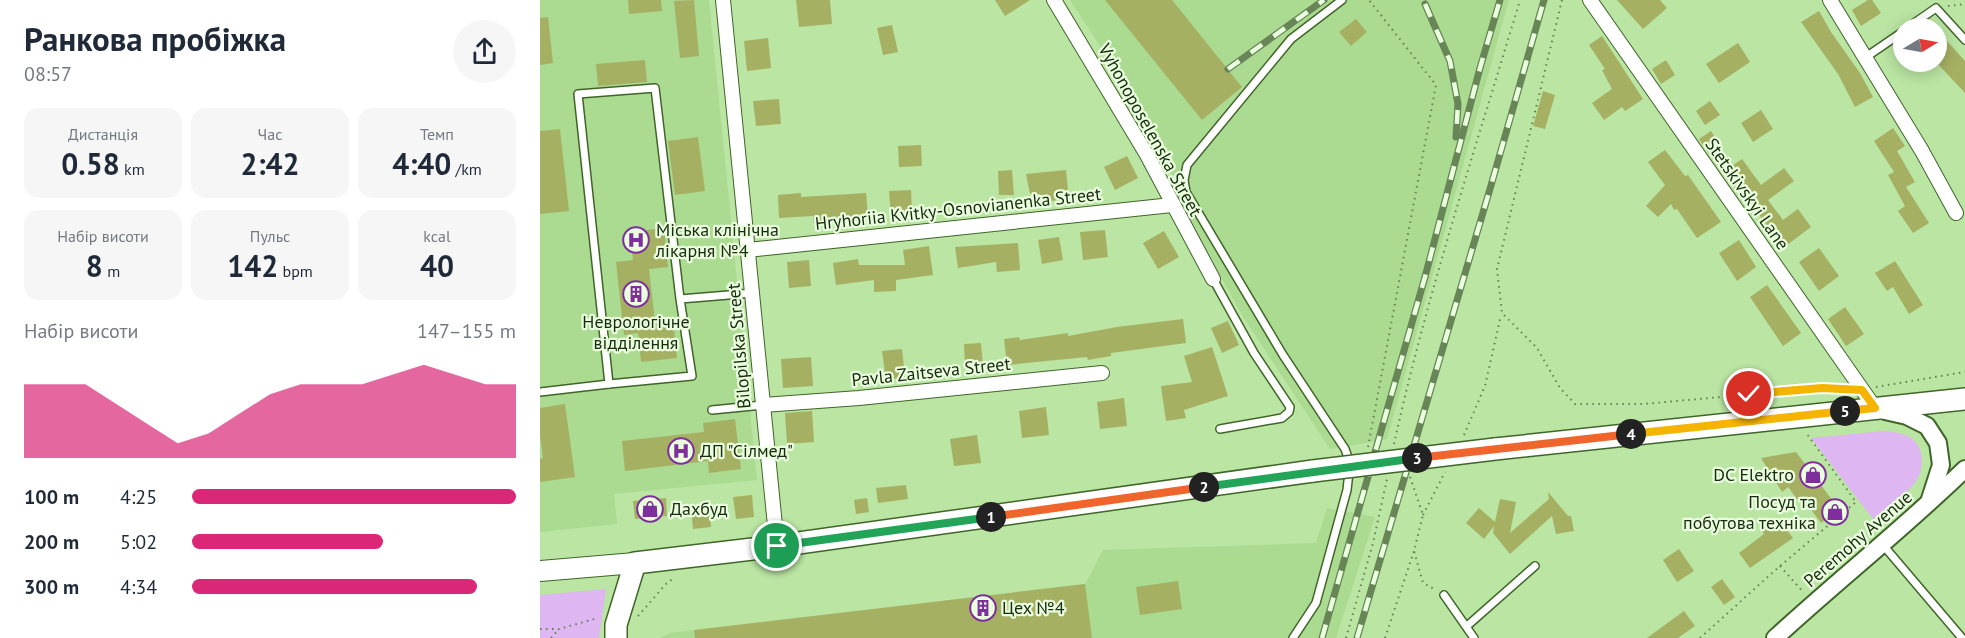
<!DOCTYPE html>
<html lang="uk">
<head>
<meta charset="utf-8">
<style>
	:root { --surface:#fff; --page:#f6f6f7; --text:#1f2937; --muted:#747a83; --accent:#db2777 }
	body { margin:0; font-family:"PT Sans",sans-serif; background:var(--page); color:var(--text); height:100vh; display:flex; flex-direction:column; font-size:22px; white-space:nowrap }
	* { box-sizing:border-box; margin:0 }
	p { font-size:20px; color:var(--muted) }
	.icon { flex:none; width:33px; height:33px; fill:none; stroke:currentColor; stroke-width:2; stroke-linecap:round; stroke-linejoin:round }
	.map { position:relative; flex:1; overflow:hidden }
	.details { display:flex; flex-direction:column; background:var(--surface); width:540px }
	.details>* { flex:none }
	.needle { width:39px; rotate:80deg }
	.fabs { position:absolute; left:1353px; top:18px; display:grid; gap:12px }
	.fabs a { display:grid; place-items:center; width:54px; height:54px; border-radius:50%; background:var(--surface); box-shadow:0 3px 15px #0003; font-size:30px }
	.pin { position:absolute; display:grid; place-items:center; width:51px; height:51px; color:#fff; margin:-26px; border:3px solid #fff; border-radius:50%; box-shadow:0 2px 6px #0007 }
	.km { position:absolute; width:30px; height:30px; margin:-15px; border-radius:50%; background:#222; color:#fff; font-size:16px; line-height:30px; text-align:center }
	.round { display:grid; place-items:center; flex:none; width:63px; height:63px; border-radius:32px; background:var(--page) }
	.head { display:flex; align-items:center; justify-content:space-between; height:102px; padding:0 24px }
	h1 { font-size:33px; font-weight:700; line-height:45px }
	.metrics { display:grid; grid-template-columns:repeat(3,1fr); gap:9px; height:102px; padding:6px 24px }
	.metrics div { display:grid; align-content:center; border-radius:15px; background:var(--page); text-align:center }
	.metrics b { font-size:30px; font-weight:700 }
	.metrics small { font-size:16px; font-weight:400 }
	.metrics p { font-size:16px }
	.chart { height:168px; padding:12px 24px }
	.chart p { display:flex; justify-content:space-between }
	.chart svg { width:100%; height:108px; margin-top:6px; fill:var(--accent); opacity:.7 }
	ul { padding:0 24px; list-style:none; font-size:20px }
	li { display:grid; grid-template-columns:96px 72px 1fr; align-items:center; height:45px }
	li i { height:15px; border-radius:8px; background:var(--accent) }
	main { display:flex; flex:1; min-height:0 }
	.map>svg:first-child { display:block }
	.built { fill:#abda91 }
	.green { fill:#deb6f1 }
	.building { fill:#a6b063 }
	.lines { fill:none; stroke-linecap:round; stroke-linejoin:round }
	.service-casing { stroke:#406528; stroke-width:10 }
	.minor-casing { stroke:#406528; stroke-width:16 }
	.tertiary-casing { stroke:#406528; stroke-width:20 }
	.secondary-casing { stroke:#406528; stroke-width:22 }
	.primary-casing { stroke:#406528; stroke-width:24 }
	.path { stroke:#638053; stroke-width:2; stroke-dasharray:1.5 4.5; stroke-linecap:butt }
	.service { stroke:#fff; stroke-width:7 }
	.minor { stroke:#fff; stroke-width:14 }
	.tertiary { stroke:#fff; stroke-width:16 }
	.secondary { stroke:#fff; stroke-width:20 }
	.primary { stroke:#fff; stroke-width:21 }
	.rail-casing { stroke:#678557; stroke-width:7 }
	.rail { stroke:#e9ffde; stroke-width:4.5; stroke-dasharray:14; stroke-linecap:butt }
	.primary-bridge-casing { stroke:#406528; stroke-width:24; stroke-linecap:butt }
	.primary-bridge { stroke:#fff; stroke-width:21 }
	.split-1-casing { stroke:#fff; stroke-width:12 }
	.split-2-casing { stroke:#fff; stroke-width:12 }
	.split-3-casing { stroke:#fff; stroke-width:12 }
	.split-4-casing { stroke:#fff; stroke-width:12 }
	.split-5-casing { stroke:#fff; stroke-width:12 }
	.split-6-casing { stroke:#fff; stroke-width:12 }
	.split-1 { stroke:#22a559; stroke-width:8 }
	.split-2 { stroke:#f0652b; stroke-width:8 }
	.split-3 { stroke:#22a559; stroke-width:8 }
	.split-4 { stroke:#f0652b; stroke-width:8 }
	.split-5 { stroke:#f5b400; stroke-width:8 }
	.split-6 { stroke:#f5b400; stroke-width:8 }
	.labels { text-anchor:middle; stroke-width:4.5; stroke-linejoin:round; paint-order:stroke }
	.street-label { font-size:18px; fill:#1a2a10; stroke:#e9ffde }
	.poi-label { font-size:18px; fill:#1a2a10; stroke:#e9ffde; text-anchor:start }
</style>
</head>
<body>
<main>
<section class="details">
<div class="head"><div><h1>Ранкова пробіжка</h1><p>08:57</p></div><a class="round"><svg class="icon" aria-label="share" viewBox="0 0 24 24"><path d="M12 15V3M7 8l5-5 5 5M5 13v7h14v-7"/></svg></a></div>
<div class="metrics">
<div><p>Дистанція</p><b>0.58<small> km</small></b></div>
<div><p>Час</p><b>2:42</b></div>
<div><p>Темп</p><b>4:40<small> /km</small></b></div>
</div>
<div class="metrics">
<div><p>Набір висоти</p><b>8<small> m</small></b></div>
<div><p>Пульс</p><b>142<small> bpm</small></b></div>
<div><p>kcal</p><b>40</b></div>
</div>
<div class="chart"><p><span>Набір висоти</span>147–155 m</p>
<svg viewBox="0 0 160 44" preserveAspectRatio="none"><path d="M0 44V14L10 14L20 14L30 22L40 30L50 38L60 34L70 26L80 18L90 14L100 14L110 14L120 10L130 6L140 10L150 14L160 14V44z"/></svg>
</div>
<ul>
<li><b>100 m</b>4:25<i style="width:100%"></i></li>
<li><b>200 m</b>5:02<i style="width:59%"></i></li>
<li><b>300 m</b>4:34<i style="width:88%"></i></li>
</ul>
</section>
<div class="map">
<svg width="1425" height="638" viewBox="0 0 1425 638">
	<rect width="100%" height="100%" fill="#bae5a3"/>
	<g class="built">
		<path d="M 0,0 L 169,0 L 217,480 L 74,494 L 77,524 L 0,532 Z"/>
		<path d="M 530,0 L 969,0 L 847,439 L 790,449 L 702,315 L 630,185 L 633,158 Z"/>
		<path d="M 787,508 L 835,517 L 796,638 L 120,638 L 130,633 L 545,584 L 563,550 L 776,543 Z"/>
	</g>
	<g class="green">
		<path d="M 1344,431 C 1353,432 1364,433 1371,438 C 1385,448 1384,469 1376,481 C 1368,494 1345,509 1333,519 L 1271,438 Z"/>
		<path d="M 66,589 L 59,638 L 0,638 L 0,595 Z"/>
	</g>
	<g class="building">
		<path d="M 88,0 L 121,0 L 122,11 L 89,14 Z"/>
		<path d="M 154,0 L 159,56 L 140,58 L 134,1 Z"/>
		<path d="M 256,0 L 290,0 L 292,24 L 259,27 Z"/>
		<path d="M 455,0 L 490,0 L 465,16 Z"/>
		<path d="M 565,0 L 632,0 L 702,87 L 662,120 Z"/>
		<path d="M 1077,0 L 1120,0 L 1127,8 L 1103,29 Z"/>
		<path d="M 1328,0 L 1332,0 L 1341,13 L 1321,26 L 1312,10 Z"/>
		<path d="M 1279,11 L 1291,32 L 1320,73 L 1333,97 L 1315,107 L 1298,74 L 1261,22 Z"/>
		<path d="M 8,17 L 13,63 L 0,65 L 0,18 Z"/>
		<path d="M 816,19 L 827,32 L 811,46 L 799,32 Z"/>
		<path d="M 352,25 L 358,52 L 343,55 L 337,28 Z"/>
		<path d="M 1396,29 L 1425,61 L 1425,93 L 1396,62 Z"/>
		<path d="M 1062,36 L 1103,99 L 1085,111 L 1082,107 L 1064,120 L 1052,103 L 1072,89 L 1062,70 L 1065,69 L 1049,45 Z"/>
		<path d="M 228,38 L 231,68 L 207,71 L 204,41 Z"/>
		<path d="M 1198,43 L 1210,62 L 1179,83 L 1166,64 Z"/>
		<path d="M 105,60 L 107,82 L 58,86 L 56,64 Z"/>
		<path d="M 1126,60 L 1135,75 L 1121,84 L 1112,69 Z"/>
		<path d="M 1003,91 L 1015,95 L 1005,129 L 993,126 Z"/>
		<path d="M 239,99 L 241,124 L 216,126 L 213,101 Z"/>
		<path d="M 1170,101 L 1180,115 L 1165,125 L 1156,111 Z"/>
		<path d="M 1221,110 L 1233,129 L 1213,142 L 1201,123 Z"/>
		<path d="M 1353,128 L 1365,146 L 1357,151 L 1375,182 L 1366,187 L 1389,223 L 1373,233 L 1358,211 L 1365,206 L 1348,175 L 1354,172 L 1334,141 Z"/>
		<path d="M 20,129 L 29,211 L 0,214 L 0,131 Z"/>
		<path d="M 1171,131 L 1179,144 L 1168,152 L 1159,139 Z"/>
		<path d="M 158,137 L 165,191 L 135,195 L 128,141 Z"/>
		<path d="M 381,145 L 382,166 L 359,167 L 358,146 Z"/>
		<path d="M 1125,150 L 1145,176 L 1148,175 L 1181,222 L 1157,238 L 1137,209 L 1134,210 L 1131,204 L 1118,217 L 1106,206 L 1125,185 L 1108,162 Z"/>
		<path d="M 587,156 L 598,178 L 575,190 L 564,167 Z"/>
		<path d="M 1202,159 L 1221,185 L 1244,168 L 1254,181 L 1228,200 L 1243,220 L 1258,209 L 1271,227 L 1243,248 L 1218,213 L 1198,190 L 1197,191 L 1183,172 Z"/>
		<path d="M 472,170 L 474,195 L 459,195 L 458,171 Z"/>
		<path d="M 526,170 L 529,199 L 501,202 L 500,194 L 490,194 L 486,174 Z"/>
		<path d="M 371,190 L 372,213 L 351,215 L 349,191 Z"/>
		<path d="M 261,193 L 261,197 L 326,193 L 328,215 L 296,218 L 296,222 L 274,224 L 273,216 L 239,218 L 238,195 Z"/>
		<path d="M 124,228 L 128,267 L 109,269 L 115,322 L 133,320 L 137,358 L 101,362 L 98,333 L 84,335 L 76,262 L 93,260 L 90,232 Z"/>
		<path d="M 565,230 L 568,257 L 543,260 L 540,232 Z"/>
		<path d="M 624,231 L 639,257 L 618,269 L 603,243 Z"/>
		<path d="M 519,237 L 523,260 L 502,264 L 498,240 Z"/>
		<path d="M 1199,240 L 1216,267 L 1197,281 L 1179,253 Z"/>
		<path d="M 478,243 L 480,270 L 457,272 L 456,262 L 418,268 L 415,247 Z"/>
		<path d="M 389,246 L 393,275 L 356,280 L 356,291 L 334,292 L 334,280 L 296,285 L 293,263 L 318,259 L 319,265 L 365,265 L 363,250 Z"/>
		<path d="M 1279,248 L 1299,276 L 1279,291 L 1259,262 Z"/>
		<path d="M 269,260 L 271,286 L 249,288 L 247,262 Z"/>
		<path d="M 1355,261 L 1383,305 L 1369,314 L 1353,287 L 1347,291 L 1335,273 Z"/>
		<path d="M 1227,285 L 1261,333 L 1243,346 L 1210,297 Z"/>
		<path d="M 1305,307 L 1324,334 L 1306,346 L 1288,319 Z"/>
		<path d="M 643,319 L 646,343 L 571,353 L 571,356 L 548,360 L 547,357 L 467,365 L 464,339 L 479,337 L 480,340 L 528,333 L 528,336 L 577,327 Z"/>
		<path d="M 688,321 L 699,345 L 682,353 L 671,328 Z"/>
		<path d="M 441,343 L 443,366 L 425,367 L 424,344 Z"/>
		<path d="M 672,347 L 688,396 L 644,410 L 646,418 L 626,421 L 621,386 L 652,382 L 644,356 Z"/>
		<path d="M 362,349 L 365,377 L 346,380 L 342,351 Z"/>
		<path d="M 271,357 L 273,386 L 243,388 L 241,359 Z"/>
		<path d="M 584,398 L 587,426 L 560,429 L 557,402 Z"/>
		<path d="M 25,404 L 35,477 L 0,482 L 0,459 L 3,458 L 0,436 L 0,408 Z"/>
		<path d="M 506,407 L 509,435 L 482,438 L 479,411 Z"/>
		<path d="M 272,411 L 274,442 L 247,444 L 245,413 Z"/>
		<path d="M 195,419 L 201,469 L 169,473 L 168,461 L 85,471 L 82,441 L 164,432 L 163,423 Z"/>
		<path d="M 437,435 L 441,463 L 414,466 L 410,439 Z"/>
		<path d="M 1256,452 L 1299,509 L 1281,523 L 1264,500 L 1260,503 L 1248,487 L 1242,492 L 1221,458 Z"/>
		<path d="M 366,485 L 368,499 L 338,503 L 336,488 Z"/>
		<path d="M 1008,492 L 1028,516 L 1031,516 L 1034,531 L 1016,534 L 1012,516 L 970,554 L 953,533 L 954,526 L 944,539 L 926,523 L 939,508 L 955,522 L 960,499 L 976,502 L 970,533 L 1009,499 Z"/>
		<path d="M 212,495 L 214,517 L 196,519 L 193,497 Z"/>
		<path d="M 126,498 L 127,516 L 95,519 L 93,501 Z"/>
		<path d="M 327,498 L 329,512 L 316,514 L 314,500 Z"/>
		<path d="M 169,507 L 171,527 L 153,529 L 151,510 Z"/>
		<path d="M 1237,517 L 1253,538 L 1210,568 L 1199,553 L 1224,534 L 1221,529 Z"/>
		<path d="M 1139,549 L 1154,571 L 1137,582 L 1123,560 Z"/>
		<path d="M 1182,579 L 1195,597 L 1184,605 L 1171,587 Z"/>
		<path d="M 638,581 L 642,609 L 600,615 L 596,587 Z"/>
		<path d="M 545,584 L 552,638 L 155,638 L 154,630 Z"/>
		<path d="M 1144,611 L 1155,626 L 1138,638 L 1107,638 Z"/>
	</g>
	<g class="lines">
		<g class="service-casing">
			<g id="service">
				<path d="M 1367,28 L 1396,8 L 1425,40"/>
				<path d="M 1326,57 L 1364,31"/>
				<path d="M 673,279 L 714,353 L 750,407 L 749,412 L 742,418 L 680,429"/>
				<path d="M 140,299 L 115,88 L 38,94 L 69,384 L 152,376 L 140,299 L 213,293"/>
				<path d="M 0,392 L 69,384"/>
				<path d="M 172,410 L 223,405"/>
				<path d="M 1343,545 L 1422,638"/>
				<path d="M 904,595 L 934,638"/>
				<path d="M 927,626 L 995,566"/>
				<path d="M 753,638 L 776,603 L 807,490 L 810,463 L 805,449 L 743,355 L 646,192 L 644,180 L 647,165 L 751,39 L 802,0"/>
			</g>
		</g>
		<g class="minor-casing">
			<g id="minor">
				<path d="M 183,0 L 237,546"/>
				<path d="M 514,0 L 607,155 L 673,279"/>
				<path d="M 1050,0 L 1335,408"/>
				<path d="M 1290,0 L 1382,151 L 1416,213"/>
				<path d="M 208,250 L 632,205"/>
				<path d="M 223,405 L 319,398 L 562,373"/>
			</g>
		</g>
		<g class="tertiary-casing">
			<g id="tertiary">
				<path d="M 1345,411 L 1367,416 L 1387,426 L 1398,443 L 1401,465 L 1390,499"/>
				<path d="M 1235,638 C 1297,581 1364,528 1425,469"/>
			</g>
		</g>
		<g class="secondary-casing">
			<path id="secondary" d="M 0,571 L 95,563"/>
		</g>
		<g class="primary-casing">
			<g id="primary">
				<path d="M 955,449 L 1425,399"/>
				<path d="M 76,638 L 76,625 L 95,563 L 237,546 L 773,471"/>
			</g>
		</g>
		<g class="path">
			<path d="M 1022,0 L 957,269 L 962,313 L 997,348 L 1020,388 L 1035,404 L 1103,404 L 1282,388 L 1304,389"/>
			<path d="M 1408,6 L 1425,4"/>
			<path d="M 1336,387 L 1425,372"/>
			<path d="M 924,435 L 945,386 L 961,315"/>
			<path d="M 854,444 C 887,294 936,147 980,0"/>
			<path d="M 828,447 L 896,85 L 829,0"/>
			<path d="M 870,477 L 883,515 L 874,551 L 883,583 L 896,590"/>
			<path d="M 883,515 L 905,472"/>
			<path d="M 1240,566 L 1264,593"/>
			<path d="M 98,616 L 126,584 L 135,577"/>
			<path d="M 0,629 L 19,629 L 58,618"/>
			<path d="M 11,638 L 19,629"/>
			<path d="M 806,638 L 833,543 L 847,479"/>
			<path d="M 845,638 L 874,551"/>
			<path d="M 1160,638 L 1240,566 L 1316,502 L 1267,434"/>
		</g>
		<use href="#service" class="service"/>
		<use href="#minor" class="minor"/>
		<use href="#tertiary" class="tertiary"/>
		<use href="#secondary" class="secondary"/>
		<use href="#primary" class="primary"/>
		<g class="rail-casing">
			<g id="rail">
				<path d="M 885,4 L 910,61 L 918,104 L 916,137"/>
				<path d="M 688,69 L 784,0"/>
				<path d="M 782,638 L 885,277 L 940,68 L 960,0"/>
				<path d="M 817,638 L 950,189 L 1004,0"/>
			</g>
		</g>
		<use href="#rail" class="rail"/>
		<g class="primary-bridge-casing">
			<path id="primary-bridge" d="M 773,471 L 955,449"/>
		</g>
		<use href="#primary-bridge" class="primary-bridge"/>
	</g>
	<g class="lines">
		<g class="split-1-casing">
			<path id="split-1" d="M 237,546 L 451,517"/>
		</g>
		<g class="split-2-casing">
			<path id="split-2" d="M 451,517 L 664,487"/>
		</g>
		<g class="split-3-casing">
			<path id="split-3" d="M 664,487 L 877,458"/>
		</g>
		<g class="split-4-casing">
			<path id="split-4" d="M 877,458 L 1091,434"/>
		</g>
		<g class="split-5-casing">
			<path id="split-5" d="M 1091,434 L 1305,411"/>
		</g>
		<g class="split-6-casing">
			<path id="split-6" d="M 1209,394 L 1282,388 L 1322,390 L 1335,408 L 1305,411"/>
		</g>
		<use href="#split-1" class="split-1"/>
		<use href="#split-2" class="split-2"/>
		<use href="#split-3" class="split-3"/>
		<use href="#split-4" class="split-4"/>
		<use href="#split-5" class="split-5"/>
		<use href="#split-6" class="split-6"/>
	</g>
	<defs>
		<g id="hospital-ring" transform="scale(1.35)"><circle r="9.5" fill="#e9ffde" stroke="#7f2e9e" stroke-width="1.5"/><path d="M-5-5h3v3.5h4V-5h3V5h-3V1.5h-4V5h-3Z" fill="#7f2e9e"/></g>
		<g id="building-ring" transform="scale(1.35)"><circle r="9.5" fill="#e9ffde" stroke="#7f2e9e" stroke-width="1.5"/><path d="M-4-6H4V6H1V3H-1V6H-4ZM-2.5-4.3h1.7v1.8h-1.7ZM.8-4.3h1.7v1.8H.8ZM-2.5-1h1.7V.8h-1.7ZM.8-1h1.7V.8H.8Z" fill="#7f2e9e"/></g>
		<g id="shop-ring" transform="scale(1.35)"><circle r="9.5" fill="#e9ffde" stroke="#7f2e9e" stroke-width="1.5"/><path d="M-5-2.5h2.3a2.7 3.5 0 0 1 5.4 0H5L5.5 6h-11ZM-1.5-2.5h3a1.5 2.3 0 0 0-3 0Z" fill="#7f2e9e"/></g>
	</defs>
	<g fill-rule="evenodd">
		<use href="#hospital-ring" x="96" y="240"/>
		<use href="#building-ring" x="96" y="294"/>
		<use href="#hospital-ring" x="141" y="451"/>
		<use href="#shop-ring" x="1273" y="475"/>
		<use href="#shop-ring" x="110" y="509"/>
		<use href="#shop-ring" x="1295" y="512"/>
		<use href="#building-ring" x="443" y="608"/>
	</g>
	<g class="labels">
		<g class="street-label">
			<text transform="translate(610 130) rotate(61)" y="6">Vyhonoposelenska Street</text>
			<text transform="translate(1207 194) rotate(55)" y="6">Stetskivskyi Lane</text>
			<text transform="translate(418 209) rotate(-6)" y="6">Hryhoriia Kvitky-Osnovianenka Street</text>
			<text transform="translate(199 346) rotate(-95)" y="6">Bilopilska Street</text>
			<text transform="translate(391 372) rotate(-6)" y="6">Pavla Zaitseva Street</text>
			<text transform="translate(1318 539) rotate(-41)" y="6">Peremohy Avenue</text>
		</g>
		<g class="poi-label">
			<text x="116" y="236">Міська клінічна<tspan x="116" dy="21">лікарня №4</tspan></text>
			<text x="96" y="328" text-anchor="middle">Неврологічне<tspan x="96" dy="21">відділення</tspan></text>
			<text x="160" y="457">ДП "Сілмед"</text>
			<text x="1254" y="481" text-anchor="end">DC Elektro</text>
			<text x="1276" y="508" text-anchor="end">Посуд та<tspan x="1276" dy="21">побутова техніка</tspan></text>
			<text x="130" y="515">Дахбуд</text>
			<text x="462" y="614">Цех №4</text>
		</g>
	</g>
</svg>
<div class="fabs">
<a><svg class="needle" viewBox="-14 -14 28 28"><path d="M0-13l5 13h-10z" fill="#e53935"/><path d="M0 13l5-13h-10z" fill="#747a83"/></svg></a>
</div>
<div class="pin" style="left:237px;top:546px;background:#1e9e55"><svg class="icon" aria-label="arrive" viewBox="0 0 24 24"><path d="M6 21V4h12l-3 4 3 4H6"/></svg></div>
<div class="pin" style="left:1209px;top:394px;background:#d93025"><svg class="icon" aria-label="check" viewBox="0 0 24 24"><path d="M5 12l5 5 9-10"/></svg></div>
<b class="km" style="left:451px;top:517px">1</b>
<b class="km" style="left:664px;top:487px">2</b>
<b class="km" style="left:877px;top:458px">3</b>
<b class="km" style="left:1091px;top:434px">4</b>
<b class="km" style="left:1305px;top:411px">5</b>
</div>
</main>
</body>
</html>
